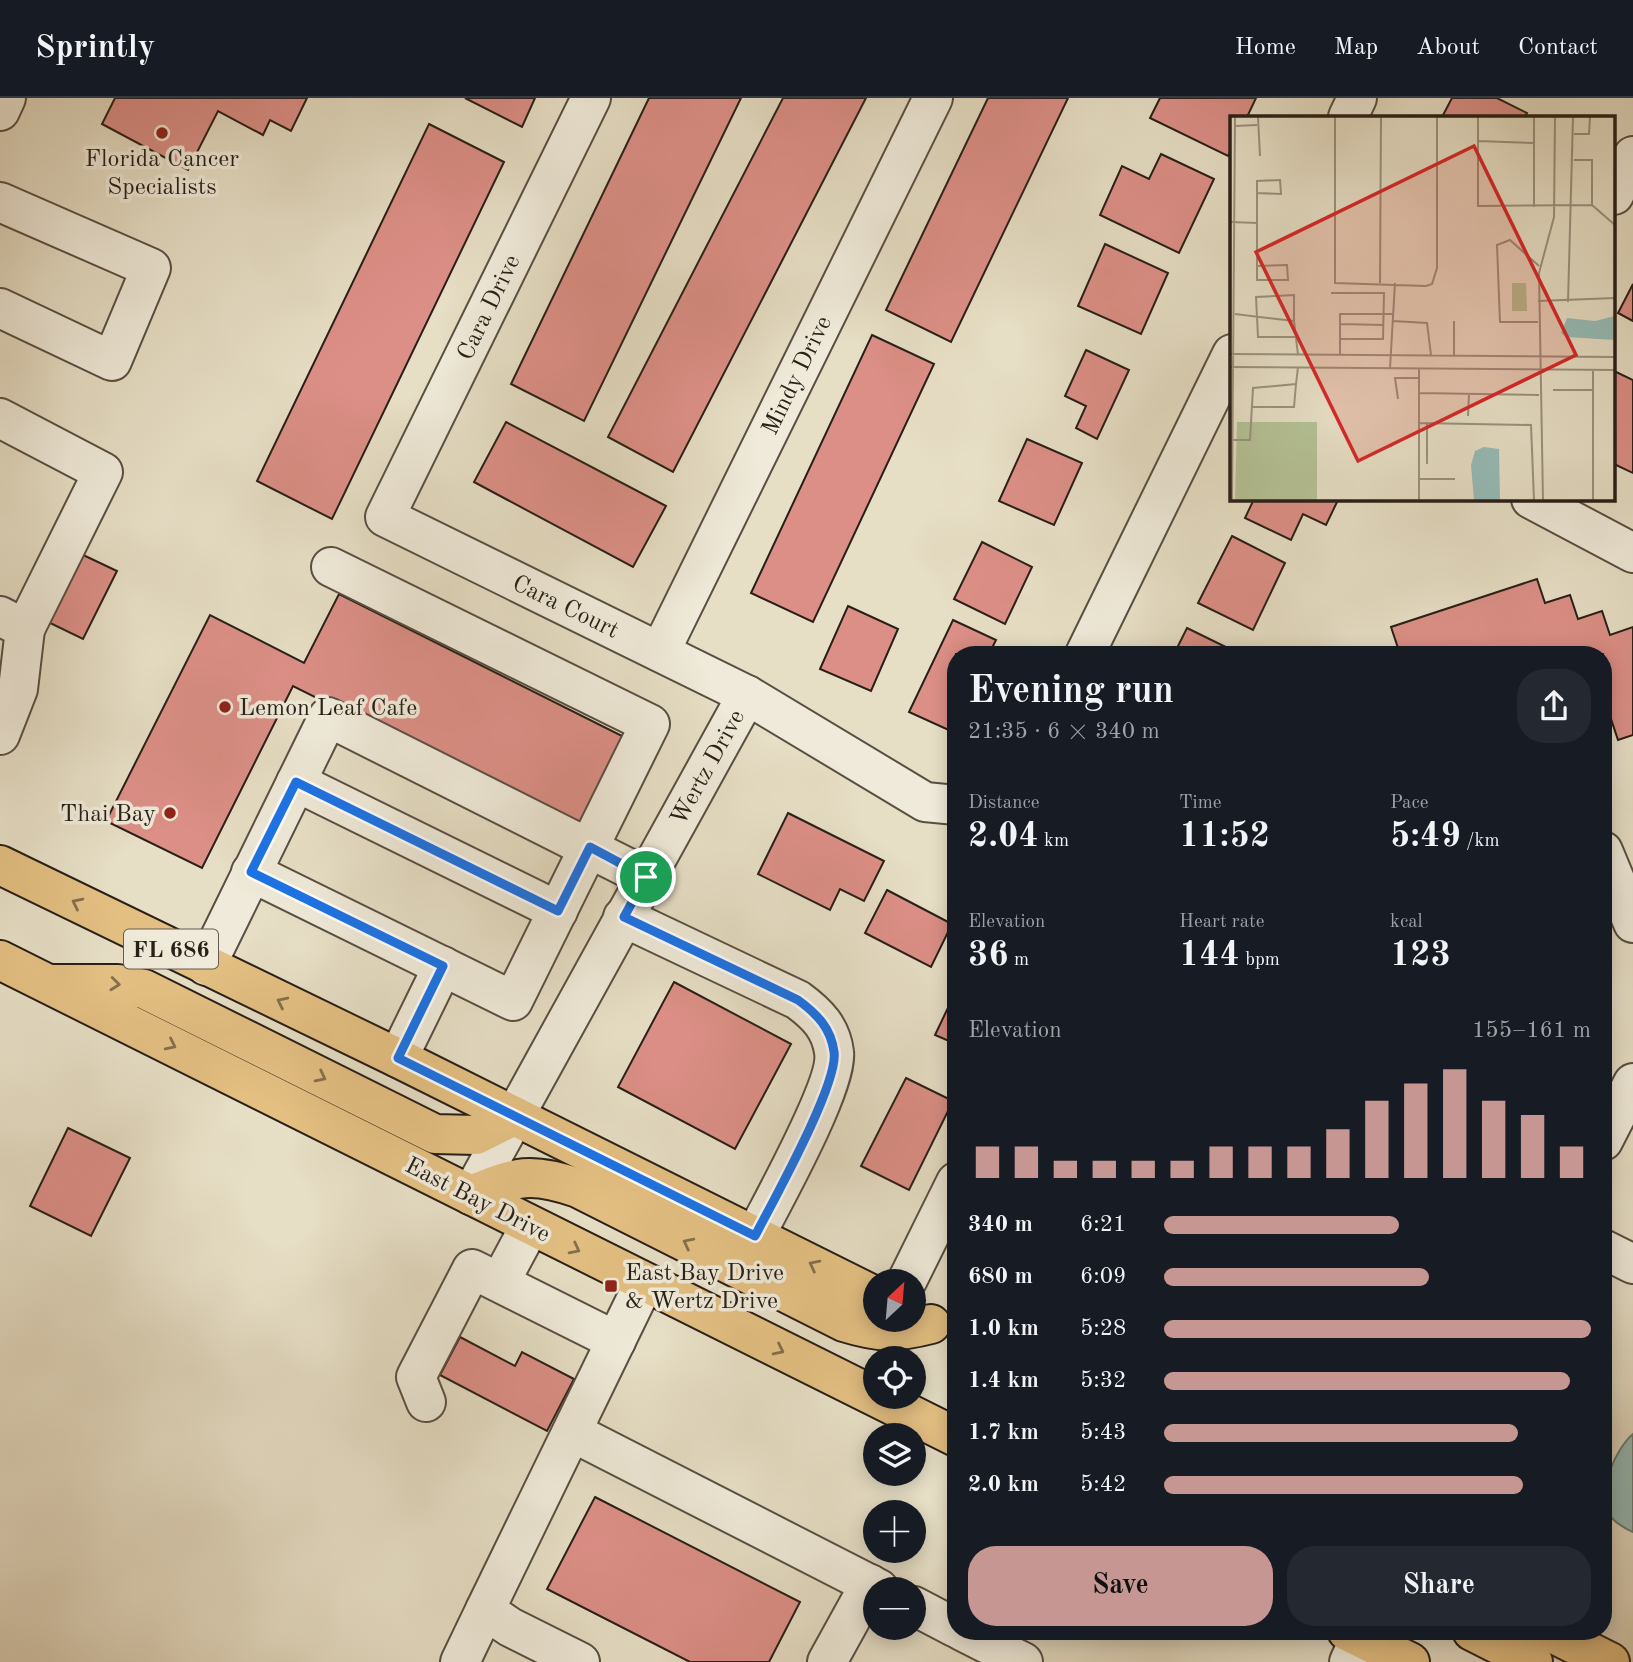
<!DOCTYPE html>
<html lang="en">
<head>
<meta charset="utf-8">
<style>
	:root { --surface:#171b24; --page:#242831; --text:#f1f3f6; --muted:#9ea1a6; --line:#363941; --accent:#c59692 }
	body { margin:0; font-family:"Old Standard TT",serif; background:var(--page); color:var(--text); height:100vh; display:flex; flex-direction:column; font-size:26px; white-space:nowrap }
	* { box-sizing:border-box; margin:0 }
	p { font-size:23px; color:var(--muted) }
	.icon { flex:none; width:38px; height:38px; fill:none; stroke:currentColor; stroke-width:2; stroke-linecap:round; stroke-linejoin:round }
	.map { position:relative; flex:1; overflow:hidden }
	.details { position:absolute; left:947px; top:548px; width:665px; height:994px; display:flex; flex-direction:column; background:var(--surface); border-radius:28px; box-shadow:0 4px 18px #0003 }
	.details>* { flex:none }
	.needle { width:46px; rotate:26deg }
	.buttons { position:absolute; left:863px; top:1171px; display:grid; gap:14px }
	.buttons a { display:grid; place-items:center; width:63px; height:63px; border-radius:50%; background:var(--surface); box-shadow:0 4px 18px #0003; font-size:35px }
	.pin { position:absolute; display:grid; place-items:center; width:60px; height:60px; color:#fff; margin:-30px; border:4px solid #fff; border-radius:50%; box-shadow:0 2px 7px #0007 }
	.round { display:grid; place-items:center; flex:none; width:74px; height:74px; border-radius:28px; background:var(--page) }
	.head { display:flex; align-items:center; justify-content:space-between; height:119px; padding:0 21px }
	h1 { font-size:38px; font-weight:800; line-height:52px }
	.metrics { display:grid; grid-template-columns:repeat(3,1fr); gap:10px; height:119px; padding:7px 21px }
	.metrics div { display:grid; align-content:center }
	.metrics b { font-size:35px; font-weight:800 }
	.metrics small { font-size:19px; font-weight:400 }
	.metrics p { font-size:19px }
	.chart { height:196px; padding:14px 21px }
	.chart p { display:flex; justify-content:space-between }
	.chart svg { width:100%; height:126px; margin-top:7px; stroke:var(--accent); stroke-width:6 }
	.button { display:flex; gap:14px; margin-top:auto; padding:14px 21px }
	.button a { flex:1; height:80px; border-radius:28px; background:var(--accent); color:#111; font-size:28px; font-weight:800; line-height:80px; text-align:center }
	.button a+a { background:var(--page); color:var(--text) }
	ul { padding:0 21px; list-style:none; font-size:23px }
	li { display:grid; grid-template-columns:112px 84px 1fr; align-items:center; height:52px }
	li i { height:18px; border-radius:9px; background:var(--accent) }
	header { display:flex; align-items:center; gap:42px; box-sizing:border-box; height:98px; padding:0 35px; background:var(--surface); border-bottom:2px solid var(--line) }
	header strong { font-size:33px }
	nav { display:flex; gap:38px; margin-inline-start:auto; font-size:24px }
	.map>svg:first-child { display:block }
	.water { fill:#96bcb7; stroke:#6a7d77; stroke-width:2 }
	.building { fill:#dc8f87; stroke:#281f17; stroke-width:2 }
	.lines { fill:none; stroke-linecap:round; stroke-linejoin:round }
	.minor-casing { stroke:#584f42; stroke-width:42 }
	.major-casing { stroke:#281f17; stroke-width:42 }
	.minor { stroke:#efead9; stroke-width:38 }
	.major { stroke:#e3bf82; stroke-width:38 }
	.oneway { stroke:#866f4c }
	.route-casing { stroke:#fff; stroke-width:14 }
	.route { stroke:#1a73e8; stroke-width:9 }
	.poi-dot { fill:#8f2418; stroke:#efead9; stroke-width:2.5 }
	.labels { text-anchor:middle; stroke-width:7; stroke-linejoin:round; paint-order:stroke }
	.shield { fill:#efead9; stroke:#645c51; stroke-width:2 }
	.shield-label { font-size:23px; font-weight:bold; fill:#281f17 }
	.poi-label { font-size:24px; fill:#281f17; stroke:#efead9; text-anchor:start }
	.street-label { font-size:24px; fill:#281f17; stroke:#efead9 }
	.inset-road { fill:none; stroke:#9a927f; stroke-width:2 }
	.view { fill:#d62828; fill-opacity:0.15; stroke:#d62828; stroke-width:3.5 }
	.inset-edge { fill:none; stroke:#281f17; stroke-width:3.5 }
</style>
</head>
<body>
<header>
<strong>Sprintly</strong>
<nav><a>Home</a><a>Map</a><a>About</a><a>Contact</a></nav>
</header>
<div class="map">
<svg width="1633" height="1564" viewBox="0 0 1633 1564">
	<rect width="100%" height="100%" fill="#e6dec5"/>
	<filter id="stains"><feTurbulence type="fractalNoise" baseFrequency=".00286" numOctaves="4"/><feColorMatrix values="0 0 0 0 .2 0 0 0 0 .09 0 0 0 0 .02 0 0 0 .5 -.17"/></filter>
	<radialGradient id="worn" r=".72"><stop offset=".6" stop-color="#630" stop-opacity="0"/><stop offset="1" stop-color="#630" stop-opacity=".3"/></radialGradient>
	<path class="water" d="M 1633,1336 L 1633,1434 C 1624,1430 1612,1423 1607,1413 C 1597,1392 1617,1349 1633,1336 Z"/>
	<g class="building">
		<path d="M 115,0 L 307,0 L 291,33 L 270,22 L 263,37 L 218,13 L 188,72 L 102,26 Z"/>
		<path d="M 465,0 L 535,0 L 522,29 Z"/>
		<path d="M 649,0 L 741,0 L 584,323 L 511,286 Z"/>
		<path d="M 783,0 L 866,0 L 673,374 L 608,339 Z"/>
		<path d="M 988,0 L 1068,0 L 951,244 L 886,212 Z"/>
		<path d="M 1160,0 L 1256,0 L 1247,19 L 1232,19 L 1232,50 L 1228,58 L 1150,20 Z"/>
		<path d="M 1452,0 L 1497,0 L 1527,15 L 1525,19 L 1442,19 Z"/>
		<path d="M 429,26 L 504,64 L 332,421 L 257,383 Z"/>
		<path d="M 1161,56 L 1214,81 L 1179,155 L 1100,117 L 1122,68 L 1149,81 Z"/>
		<path d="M 1105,146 L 1168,175 L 1141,236 L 1078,208 Z"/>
		<path d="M 1633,186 L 1633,223 L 1618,215 Z"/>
		<path d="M 872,237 L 934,266 L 813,524 L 751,495 Z"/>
		<path d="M 1086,252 L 1129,272 L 1097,341 L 1076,330 L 1086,308 L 1065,298 Z"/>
		<path d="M 1614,273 L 1633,282 L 1633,375 L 1614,366 Z"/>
		<path d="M 506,324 L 666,408 L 633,469 L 474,384 Z"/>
		<path d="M 1027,341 L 1082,365 L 1054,427 L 999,403 Z"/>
		<path d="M 1254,401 L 1337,401 L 1338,402 L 1326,427 L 1303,416 L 1291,442 L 1245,420 Z"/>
		<path d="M 1232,438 L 1285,465 L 1253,532 L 1198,505 Z"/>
		<path d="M 982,444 L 1032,469 L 1005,526 L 954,501 Z"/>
		<path d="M 81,456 L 117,473 L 83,541 L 48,524 Z"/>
		<path d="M 1537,481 L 1545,505 L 1570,497 L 1578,521 L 1602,513 L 1610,537 L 1633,529 L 1633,637 L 1618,642 L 1610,618 L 1603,620 L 1603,556 L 1400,556 L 1391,529 Z"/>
		<path d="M 339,496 L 624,639 L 578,730 L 293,588 L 202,770 L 106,723 L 210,517 L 304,565 Z"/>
		<path d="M 848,508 L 898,531 L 871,593 L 820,571 Z"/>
		<path d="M 953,522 L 996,542 L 989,556 L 956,556 L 953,634 L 909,614 Z"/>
		<path d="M 1187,530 L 1240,556 L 1174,556 Z"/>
		<path d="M 788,715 L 884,763 L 864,803 L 840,791 L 830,812 L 758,776 Z"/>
		<path d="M 887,792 L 952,826 L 931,869 L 865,835 Z"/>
		<path d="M 674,884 L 791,946 L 735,1051 L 618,989 Z"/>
		<path d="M 956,893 L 956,946 L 935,937 Z"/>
		<path d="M 906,980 L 953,1003 L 909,1092 L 861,1068 Z"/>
		<path d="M 68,1030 L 130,1060 L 91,1138 L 30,1108 Z"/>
		<path d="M 460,1239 L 515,1268 L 522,1254 L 574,1281 L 547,1333 L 440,1277 Z"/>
		<path d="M 595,1399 L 800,1504 L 769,1564 L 690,1564 L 547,1491 Z"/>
	</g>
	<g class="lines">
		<g class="minor-casing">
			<g id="minor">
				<path d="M 591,0 L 385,419 L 747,597 L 925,704 L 956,707"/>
				<path d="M 0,13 L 6,0"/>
				<path d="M 1348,19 L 1357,0"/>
				<path d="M 1614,97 L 1633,58"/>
				<path d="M 0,104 L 151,170 L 112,263 L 0,210"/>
				<path d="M 0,320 L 103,374 L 25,531"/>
				<path d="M 1531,401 L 1633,455"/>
				<path d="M 0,518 L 25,531 L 18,591 L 0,637"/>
				<path d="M 660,554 L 933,0"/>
				<path d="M 1085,556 L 1232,256"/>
				<path d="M 296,684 L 558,813"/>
				<path d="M 1603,753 L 1633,825"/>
				<path d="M 251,774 L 513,903 L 650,626 L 331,469"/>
				<path d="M 623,819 L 798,902 C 817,916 831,930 834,954 C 839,985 772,1105 755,1138"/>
				<path d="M 206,868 L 328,619 L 646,779"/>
				<path d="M 398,960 L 443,868"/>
				<path d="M 1603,1043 L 1633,985"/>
				<path d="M 471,1097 L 747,597"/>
				<path d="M 1603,1151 L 1633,1166"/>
				<path d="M 907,1183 L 956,1084"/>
				<path d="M 500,1184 L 530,1128"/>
				<path d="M 426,1304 L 416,1279 L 472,1171 L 616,1243"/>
				<path d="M 572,1334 L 879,1491"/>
				<path d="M 914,1508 L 956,1530"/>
				<path d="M 962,1533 L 1023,1564"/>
				<path d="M 460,1564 L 485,1512"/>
				<path d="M 580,1564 L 510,1529 L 485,1512 L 644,1185"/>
				<path d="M 827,1564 L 870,1486"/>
				<path d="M 1349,1564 L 1363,1533"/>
			</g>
		</g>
		<g class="major-casing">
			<g id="major">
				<path d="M 0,767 L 398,960 L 875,1198"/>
				<path d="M 0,862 L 956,1339"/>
				<path d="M 53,886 L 118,886 L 144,891 L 435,1036 L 476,1037 L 514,1018"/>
				<path d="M 471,1097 C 516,1079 529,1073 578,1090 L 844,1224 C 879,1235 896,1235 931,1226"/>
				<path d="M 1347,1533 L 1410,1564"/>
				<path d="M 1472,1533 L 1533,1564"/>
				<path d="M 1548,1533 L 1610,1564"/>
			</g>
		</g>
		<use href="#minor" class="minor"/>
		<use href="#major" class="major"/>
	</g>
	<defs><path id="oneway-chevron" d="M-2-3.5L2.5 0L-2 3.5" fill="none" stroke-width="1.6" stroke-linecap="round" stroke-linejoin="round" transform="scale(1.75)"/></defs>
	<g class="oneway">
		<use href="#oneway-chevron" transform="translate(77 805) rotate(-154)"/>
		<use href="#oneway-chevron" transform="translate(115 886) rotate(6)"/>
		<use href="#oneway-chevron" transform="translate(282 904) rotate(-154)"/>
		<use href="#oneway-chevron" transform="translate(171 947) rotate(26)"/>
		<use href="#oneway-chevron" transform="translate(321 979) rotate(27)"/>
		<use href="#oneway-chevron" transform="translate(688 1145) rotate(-153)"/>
		<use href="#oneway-chevron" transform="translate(575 1151) rotate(27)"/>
		<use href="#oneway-chevron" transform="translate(814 1167) rotate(-153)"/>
		<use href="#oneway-chevron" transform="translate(779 1252) rotate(26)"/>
	</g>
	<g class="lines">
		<g class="route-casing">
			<path id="route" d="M 296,684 L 558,813 L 590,749 L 646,779 L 624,819 L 798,902 C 817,916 831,930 834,954 C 839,985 772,1105 755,1138 L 398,960 L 443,868 L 251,774 Z"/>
		</g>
		<use href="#route" class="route"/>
	</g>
	<g class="poi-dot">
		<circle cx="162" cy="35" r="7"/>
		<circle cx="225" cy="609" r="7"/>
		<circle cx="170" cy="715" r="7"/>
		<rect x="604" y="1181" width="14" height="14" rx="3.5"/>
	</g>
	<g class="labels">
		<rect class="shield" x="124" y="831.5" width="94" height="39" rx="5"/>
		<g class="shield-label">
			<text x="171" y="859">FL 686</text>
		</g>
		<g class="poi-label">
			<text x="162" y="68" text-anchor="middle">Florida Cancer<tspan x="162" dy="28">Specialists</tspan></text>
			<text x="239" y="617">Lemon Leaf Cafe</text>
			<text x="156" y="723" text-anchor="end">Thai Bay</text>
			<text x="625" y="1182">East Bay Drive<tspan x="625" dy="28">&amp; Wertz Drive</tspan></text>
		</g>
		<g class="street-label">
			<text transform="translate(488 209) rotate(-64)" y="8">Cara Drive</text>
			<text transform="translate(796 277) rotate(-64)" y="8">Mindy Drive</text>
			<text transform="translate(566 508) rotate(26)" y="8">Cara Court</text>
			<text transform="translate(707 669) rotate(-61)" y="8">Wertz Drive</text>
			<text transform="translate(478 1101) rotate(27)" y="8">East Bay Drive</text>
		</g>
	</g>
	<g transform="translate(1230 18)">
		<rect width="385" height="385" fill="#e6dec5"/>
		<path d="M 282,167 L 296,167 L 297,195 L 282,195 ZM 7,306 L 87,306 L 87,384 L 5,384 Z" fill="#b4c195"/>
		<path d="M 385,200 L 385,224 L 336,221 L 331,217 L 337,202 L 365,205 ZM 254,331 L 269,333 L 270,384 L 244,384 L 241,349 L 245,335 Z" fill="#96bcb7"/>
		<path class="inset-road" d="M 28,1 L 30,40M 105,1 L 105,167 L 196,170 L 202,168 L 207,152 L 207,1M 248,1 L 248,90 L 362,89M 5,10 L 27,9M 344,18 L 359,18 L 360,1M 248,25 L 304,27M 344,44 L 362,44 L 362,89 L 385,109M 304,91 L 304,1M 0,106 L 27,107 L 27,77 L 51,78 L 50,64 L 27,65 L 27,77M 27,150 L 57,149 L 58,164 L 27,164 L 27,107M 150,167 L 151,1M 101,177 L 154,177 L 153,223 L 110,223M 308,185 L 385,182M 338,186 L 343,1M 5,198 L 64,205 L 68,239M 64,205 L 64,179 L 26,181 L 28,221 L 67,221M 163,205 L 197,207 L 201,239M 224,205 L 224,239M 308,206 L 270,206 L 267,129 L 280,124 L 309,150M 110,208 L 154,209M 0,238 L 385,241M 110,239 L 110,198 L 163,198M 0,251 L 385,254M 160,252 L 165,167M 189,253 L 189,307 L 301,309 L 304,384M 363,254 L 363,384M 323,274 L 363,274M 189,277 L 309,279M 168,283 L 165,262 L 189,262M 22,291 L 64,291 L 66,268M 238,300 L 239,278M 197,307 L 197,348M 1,324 L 20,324 L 23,272 L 66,268 L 68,251M 189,363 L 225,363M 2,384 L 5,1M 189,384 L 189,307M 313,384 L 309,157 L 324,101 L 325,1"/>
		<path class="view" d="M 244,30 L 346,239 L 128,345 L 26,136 Z"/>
		<rect width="385" height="385" class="inset-edge"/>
	</g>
	<rect width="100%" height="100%" filter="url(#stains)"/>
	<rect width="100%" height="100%" fill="url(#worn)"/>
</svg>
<div class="buttons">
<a><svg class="needle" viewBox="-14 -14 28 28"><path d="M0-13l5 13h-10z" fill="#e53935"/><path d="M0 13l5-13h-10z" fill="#9ea1a6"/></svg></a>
<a><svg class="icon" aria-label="locate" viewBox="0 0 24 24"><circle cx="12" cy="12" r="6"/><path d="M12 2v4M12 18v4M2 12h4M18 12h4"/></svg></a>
<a><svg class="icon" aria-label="layers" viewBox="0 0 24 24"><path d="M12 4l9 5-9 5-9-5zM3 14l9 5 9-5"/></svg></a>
<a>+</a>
<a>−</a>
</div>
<div class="pin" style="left:646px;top:779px;background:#1e9e55"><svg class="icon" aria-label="arrive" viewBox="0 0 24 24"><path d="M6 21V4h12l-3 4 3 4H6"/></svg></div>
<section class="details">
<div class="head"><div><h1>Evening run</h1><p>21:35 · 6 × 340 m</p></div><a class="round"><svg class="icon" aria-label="share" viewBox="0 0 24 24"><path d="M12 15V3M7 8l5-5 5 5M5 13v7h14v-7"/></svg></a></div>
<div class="metrics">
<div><p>Distance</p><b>2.04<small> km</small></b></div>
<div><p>Time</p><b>11:52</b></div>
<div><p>Pace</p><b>5:49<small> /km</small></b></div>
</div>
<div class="metrics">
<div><p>Elevation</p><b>36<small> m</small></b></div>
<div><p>Heart rate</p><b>144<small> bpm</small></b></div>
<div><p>kcal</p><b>123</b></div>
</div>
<div class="chart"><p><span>Elevation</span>155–161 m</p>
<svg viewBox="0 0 160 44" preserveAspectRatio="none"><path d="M5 44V33M15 44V33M25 44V38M35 44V38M45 44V38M55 44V38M65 44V33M75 44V33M85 44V33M95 44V27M105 44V17M115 44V11M125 44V6M135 44V17M145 44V22M155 44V33"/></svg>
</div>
<ul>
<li><b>340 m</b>6:21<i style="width:55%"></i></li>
<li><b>680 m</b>6:09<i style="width:62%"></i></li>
<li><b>1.0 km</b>5:28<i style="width:100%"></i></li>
<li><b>1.4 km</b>5:32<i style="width:95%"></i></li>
<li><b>1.7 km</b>5:43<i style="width:83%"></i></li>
<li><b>2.0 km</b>5:42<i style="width:84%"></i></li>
</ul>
<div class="button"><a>Save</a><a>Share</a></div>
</section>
</div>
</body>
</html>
